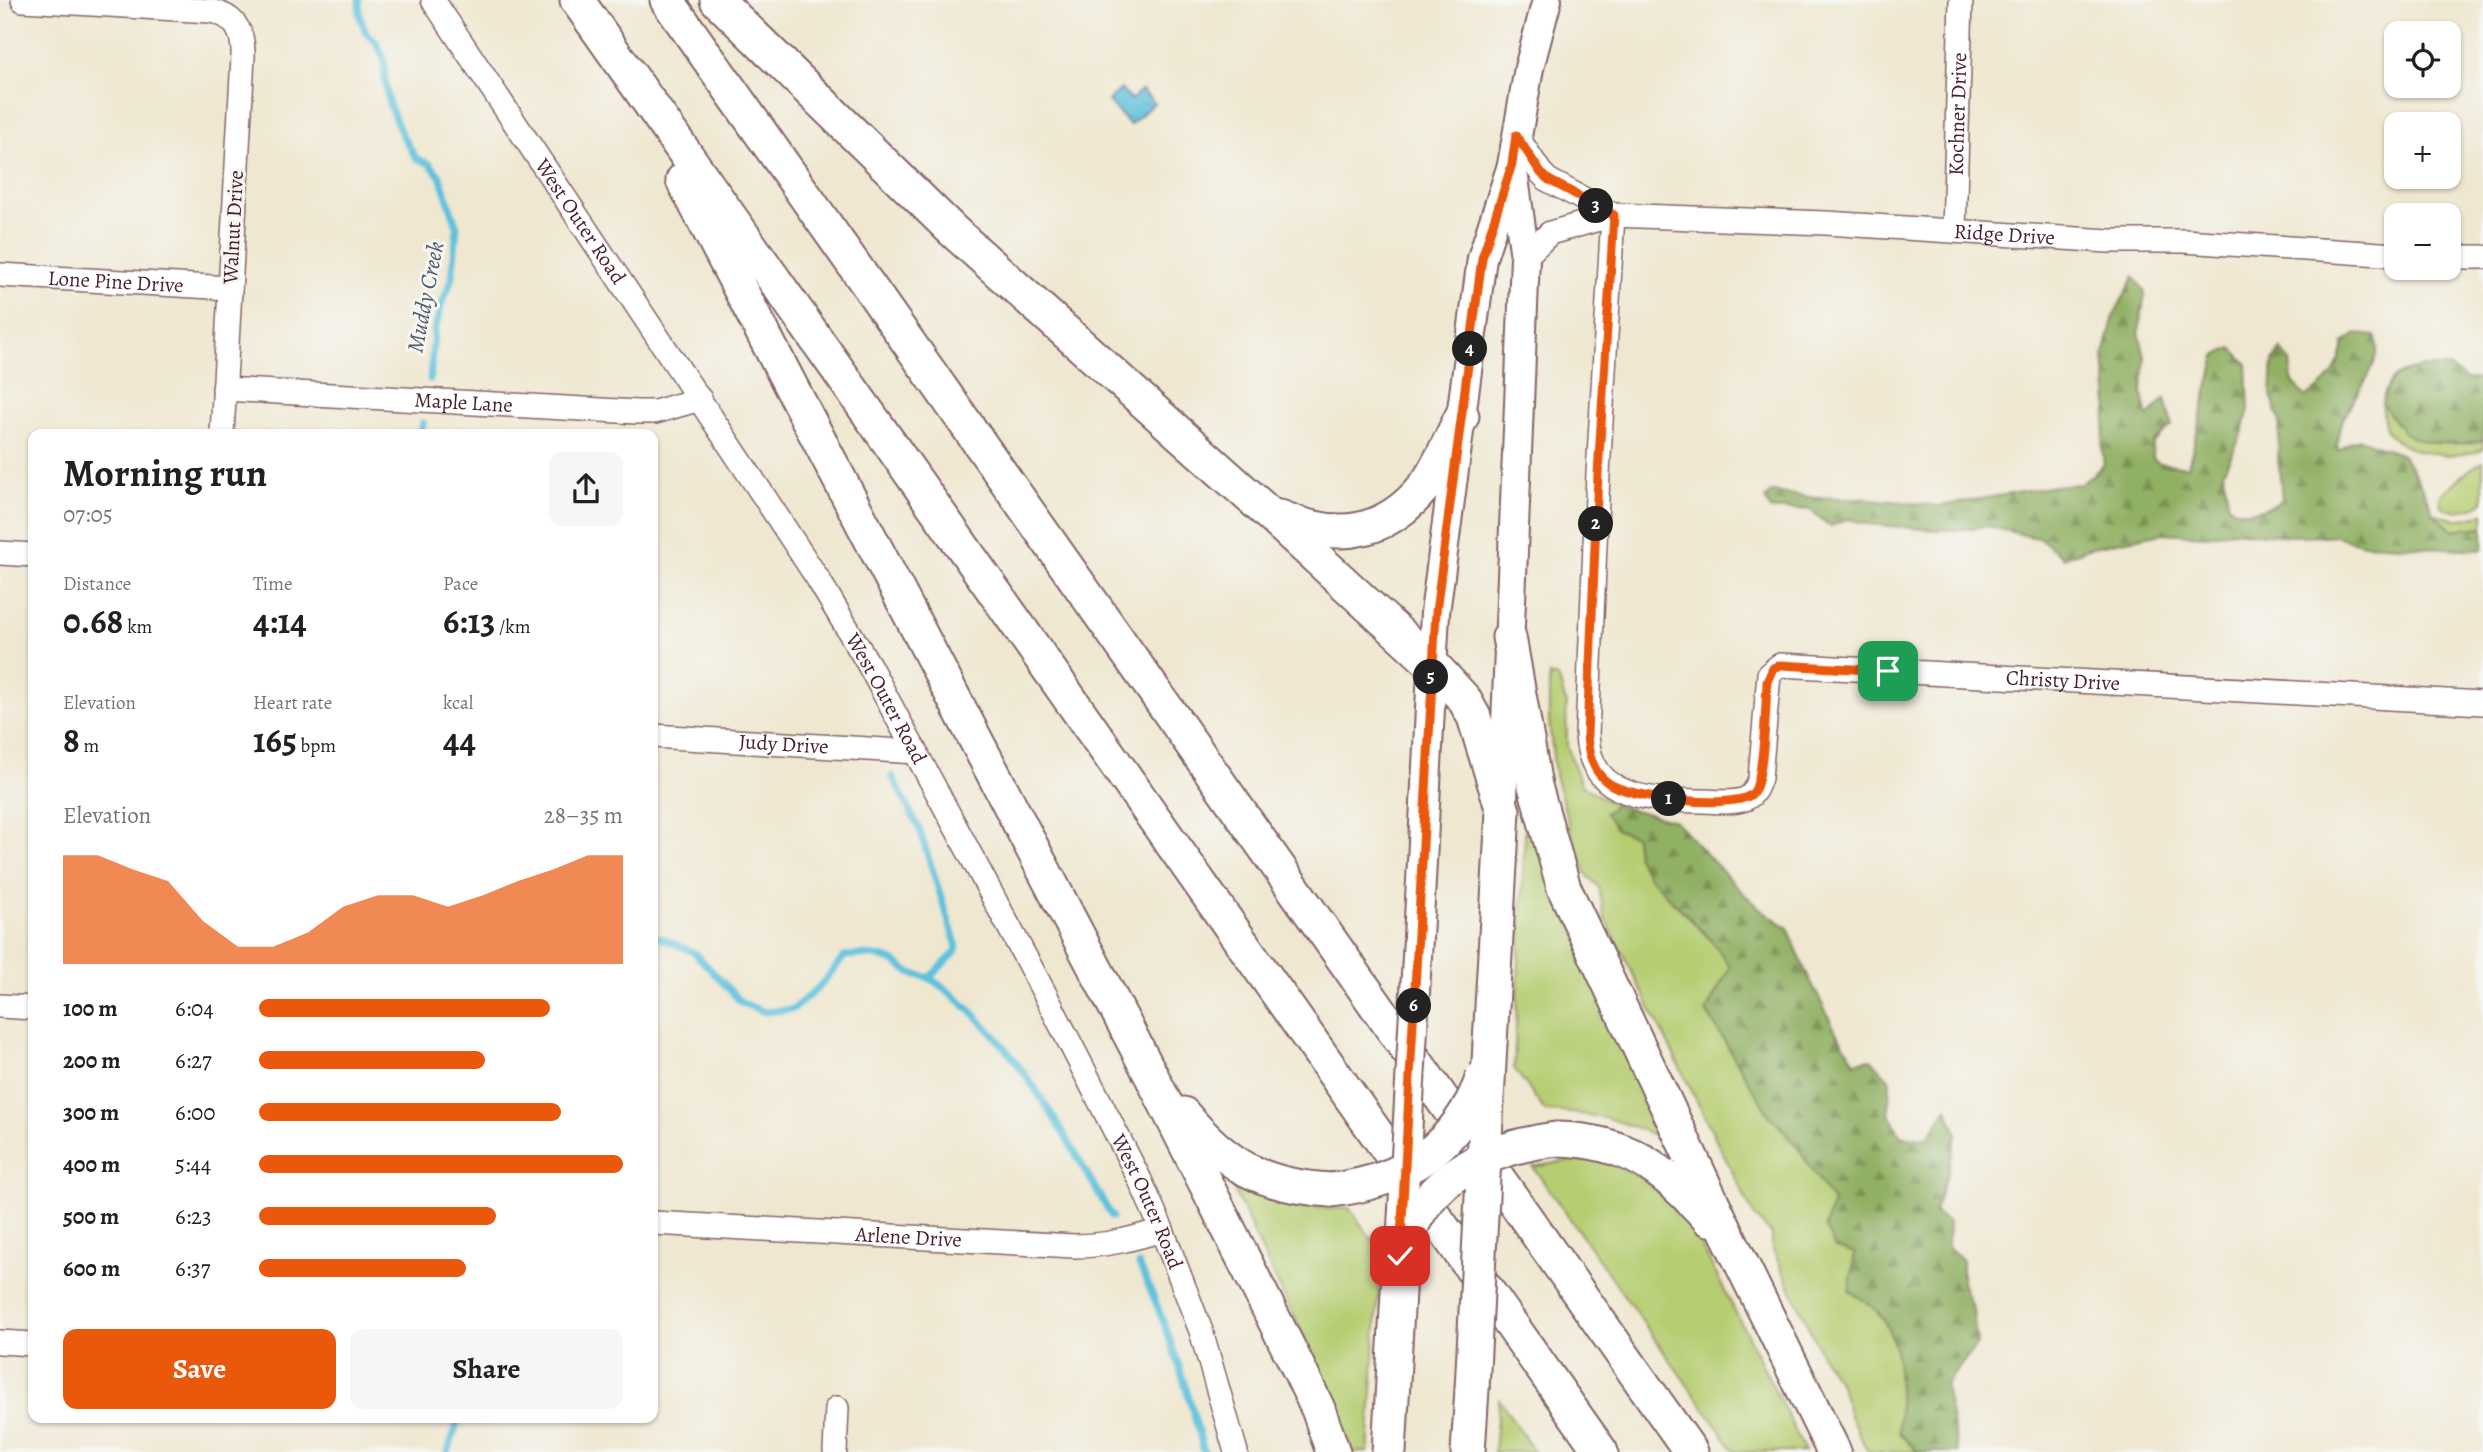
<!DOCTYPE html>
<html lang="en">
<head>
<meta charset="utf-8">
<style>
	:root { --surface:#fff; --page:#f6f6f6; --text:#202124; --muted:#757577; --accent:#ea580c }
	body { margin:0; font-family:Alegreya,serif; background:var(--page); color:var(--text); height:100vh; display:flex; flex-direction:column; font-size:26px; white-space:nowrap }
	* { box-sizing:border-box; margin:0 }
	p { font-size:23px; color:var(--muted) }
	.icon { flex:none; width:38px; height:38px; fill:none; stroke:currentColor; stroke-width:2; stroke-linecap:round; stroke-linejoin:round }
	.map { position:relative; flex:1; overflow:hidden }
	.drawer { position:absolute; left:28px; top:429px; width:630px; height:994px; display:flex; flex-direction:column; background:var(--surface); border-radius:14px; box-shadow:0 2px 5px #0004 }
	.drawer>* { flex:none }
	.controls { position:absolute; left:2384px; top:21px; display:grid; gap:14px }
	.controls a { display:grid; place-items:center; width:77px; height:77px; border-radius:14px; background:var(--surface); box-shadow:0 2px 5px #0004; font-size:35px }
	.pin { position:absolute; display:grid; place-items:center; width:60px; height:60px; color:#fff; margin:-30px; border-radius:14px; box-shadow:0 4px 10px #0006 }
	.km { position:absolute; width:35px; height:35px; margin:-18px; border-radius:50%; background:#222; color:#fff; font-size:19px; line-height:35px; text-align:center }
	.round { display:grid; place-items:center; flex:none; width:74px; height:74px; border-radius:14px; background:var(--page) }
	.headline { display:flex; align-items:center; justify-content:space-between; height:119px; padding:0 35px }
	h1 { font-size:38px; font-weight:600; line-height:52px }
	.stats { display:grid; grid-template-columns:repeat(3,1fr); gap:10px; height:119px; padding:7px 35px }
	.stats div { display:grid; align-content:center }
	.stats b { font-size:35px; font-weight:600 }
	.stats small { font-size:19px; font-weight:400 }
	.stats p { font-size:19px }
	.chart { height:196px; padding:14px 35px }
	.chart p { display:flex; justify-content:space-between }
	.chart svg { width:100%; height:126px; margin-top:7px; fill:var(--accent); opacity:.7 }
	.primary-button { display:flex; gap:14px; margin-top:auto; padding:14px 35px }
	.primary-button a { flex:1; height:80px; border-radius:14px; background:var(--accent); color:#fff; font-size:28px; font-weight:600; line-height:80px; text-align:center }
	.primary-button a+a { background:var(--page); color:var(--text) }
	ul { padding:0 35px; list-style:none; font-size:23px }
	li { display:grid; grid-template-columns:112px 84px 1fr; align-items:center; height:52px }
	li i { height:18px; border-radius:9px; background:var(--accent) }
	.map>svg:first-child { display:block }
	.grass { fill:#b6cd71; stroke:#80764e; stroke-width:2 }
	.forest { fill:url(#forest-firs); stroke:#6d6847; stroke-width:2 }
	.water { fill:url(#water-ripples); stroke:#547084; stroke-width:2 }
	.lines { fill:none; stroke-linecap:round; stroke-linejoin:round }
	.stream { stroke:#5dc1dc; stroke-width:7 }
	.minor-casing { stroke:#846565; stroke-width:26 }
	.major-casing { stroke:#846565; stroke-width:32 }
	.highway-casing { stroke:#846565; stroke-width:37 }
	.minor { stroke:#fff; stroke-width:23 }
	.major { stroke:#fff; stroke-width:28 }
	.highway { stroke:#fff; stroke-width:33 }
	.major-bridge-casing { stroke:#846565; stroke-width:32; stroke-linecap:butt }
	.highway-bridge-casing { stroke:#846565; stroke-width:37; stroke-linecap:butt }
	.major-bridge { stroke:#fff; stroke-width:28 }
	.highway-bridge { stroke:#fff; stroke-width:33 }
	.route-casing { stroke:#fff; stroke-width:14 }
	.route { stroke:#ea580c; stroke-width:9 }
	.labels { text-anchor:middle; stroke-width:6; stroke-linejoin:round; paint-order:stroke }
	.street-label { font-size:21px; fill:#4a1f2b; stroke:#f6f6f2 }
	.water-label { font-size:23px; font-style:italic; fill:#515869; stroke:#f6f6f2 }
</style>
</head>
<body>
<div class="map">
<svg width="2483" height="1452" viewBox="0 0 2483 1452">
	<defs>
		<pattern id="forest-firs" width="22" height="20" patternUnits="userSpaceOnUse" patternTransform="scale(1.75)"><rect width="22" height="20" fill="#90b063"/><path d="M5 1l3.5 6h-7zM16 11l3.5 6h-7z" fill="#788f52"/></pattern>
		<pattern id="water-ripples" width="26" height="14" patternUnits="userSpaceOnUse" patternTransform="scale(1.75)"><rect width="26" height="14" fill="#5dc1dc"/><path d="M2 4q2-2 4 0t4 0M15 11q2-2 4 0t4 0" fill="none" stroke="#52a5bd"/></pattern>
	</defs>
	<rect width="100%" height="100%" fill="#f6f6f2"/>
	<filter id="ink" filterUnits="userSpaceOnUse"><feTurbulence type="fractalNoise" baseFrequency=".0143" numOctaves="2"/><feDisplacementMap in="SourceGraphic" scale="14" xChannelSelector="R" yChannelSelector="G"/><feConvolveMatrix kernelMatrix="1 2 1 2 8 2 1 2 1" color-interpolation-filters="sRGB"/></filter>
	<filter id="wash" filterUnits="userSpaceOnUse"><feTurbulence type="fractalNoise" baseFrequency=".00686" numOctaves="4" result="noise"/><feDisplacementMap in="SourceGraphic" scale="28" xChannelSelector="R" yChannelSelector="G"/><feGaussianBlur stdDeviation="1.57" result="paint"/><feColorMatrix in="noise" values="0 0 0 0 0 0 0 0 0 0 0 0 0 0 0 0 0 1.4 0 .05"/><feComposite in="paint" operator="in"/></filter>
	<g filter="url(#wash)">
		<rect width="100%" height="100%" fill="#efe7d0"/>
		<g class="grass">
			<path d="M 2382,403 L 2398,424 L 2463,444 L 2483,440 L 2483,449 C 2458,460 2402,456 2387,430 C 2383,422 2383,411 2382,403 Z"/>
			<path d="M 2483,461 L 2483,502 C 2470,510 2453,515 2441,505 L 2440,497 L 2443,493 L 2469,470 Z"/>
			<path d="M 2433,513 C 2452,520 2465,522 2483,513 L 2483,527 L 2452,530 Z"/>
			<path d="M 1549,675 L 1559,679 L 1566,704 L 1567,746 L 1581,785 L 1615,805 L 1606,813 L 1617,830 L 1635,836 L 1637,857 L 1649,877 L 1711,940 L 1731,967 L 1706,1011 L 1769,1115 L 1795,1143 L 1833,1202 L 1855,1253 L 1850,1291 C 1858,1297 1869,1303 1876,1310 C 1904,1340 1899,1396 1899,1433 L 1918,1452 L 1869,1452 L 1866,1448 L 1850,1416 L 1841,1386 L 1824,1360 L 1772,1248 L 1772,1234 L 1755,1217 L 1604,916 L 1599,887 L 1587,875 L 1572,835 L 1555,775 L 1549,721 Z"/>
			<path d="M 1526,815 L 1668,1143 C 1629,1120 1590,1113 1545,1111 L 1514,1068 Z"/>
			<path d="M 1580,1159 C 1670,1164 1702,1248 1738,1317 C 1761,1362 1784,1407 1805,1452 L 1735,1452 L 1533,1167 Z"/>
			<path d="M 1229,1179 C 1267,1202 1306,1211 1349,1208 L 1381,1252 L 1368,1452 L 1352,1452 L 1326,1381 L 1268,1264 Z"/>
			<path d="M 1499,1399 L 1534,1452 L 1494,1452 Z"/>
		</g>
		<g class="forest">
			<path d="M 2134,277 L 2145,292 L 2139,332 L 2145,357 L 2142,392 L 2148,417 L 2165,399 L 2172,426 L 2153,443 L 2152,458 L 2160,463 L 2188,467 L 2216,356 L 2232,348 L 2247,364 L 2249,410 L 2243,432 L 2223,472 L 2229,506 C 2242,517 2270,509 2282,500 L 2278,453 L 2280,421 L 2271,395 L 2273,361 L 2281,349 L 2290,361 L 2292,382 L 2306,397 C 2329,384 2340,368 2344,343 L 2357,334 L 2376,336 C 2376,341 2378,348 2377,353 C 2370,387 2332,415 2338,451 L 2350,442 L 2360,439 L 2403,455 L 2423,489 L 2433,513 L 2452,530 L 2483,527 L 2483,550 L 2364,544 L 2336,536 L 2289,536 L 2232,531 L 2207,536 L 2162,533 L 2088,548 L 2064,558 L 2041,539 L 1987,526 L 1959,530 L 1935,530 L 1867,524 L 1849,519 L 1830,526 L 1809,509 L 1771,510 L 1765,499 L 1772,492 L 1809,497 L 1872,499 L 1940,506 L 2055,486 L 2081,484 L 2104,465 L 2102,446 L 2108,404 L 2104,355 L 2114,315 Z"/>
			<path d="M 2423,367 L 2449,367 L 2466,379 L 2483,380 L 2483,440 C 2461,444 2433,447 2411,437 C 2399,431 2390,413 2382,403 C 2388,377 2397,372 2423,367 Z"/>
			<path d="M 1615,805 L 1675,821 L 1742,892 L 1762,910 L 1788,928 L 1805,970 L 1836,1032 L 1855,1062 L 1871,1059 L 1890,1080 L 1889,1113 L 1901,1137 L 1928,1138 L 1947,1108 L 1957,1134 L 1946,1179 L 1934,1211 L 1949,1222 L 1948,1247 L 1962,1259 L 1962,1283 L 1973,1310 L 1977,1344 L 1945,1386 L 1958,1452 L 1918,1452 L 1899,1433 C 1899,1396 1904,1340 1876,1310 C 1869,1303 1858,1297 1849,1291 L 1855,1253 L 1835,1248 L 1825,1227 L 1833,1202 L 1795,1143 L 1769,1115 L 1706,1011 L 1730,967 L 1711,940 L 1649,877 L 1637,857 L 1635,836 L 1617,830 L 1605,813 Z"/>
		</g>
		<path class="water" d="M 1121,89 L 1131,100 L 1142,90 L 1154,103 L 1130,125 L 1108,101 Z"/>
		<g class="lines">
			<g class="stream">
				<path d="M 359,0 L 360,17 L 366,33 L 376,42 L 384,59 L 385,82 L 389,104 L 401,133 L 416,158 L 430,164 L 440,176 L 457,227 L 452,279 L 441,306 L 434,333 L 430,379"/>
				<path d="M 421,434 L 423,423"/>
				<path d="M 892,776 L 919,828 L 957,947 L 955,953 L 929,978"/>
				<path d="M 653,937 L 662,938 L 695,953 L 742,1003 L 765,1012 L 793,1009 L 818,988 L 845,956 C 861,955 878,954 893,961 C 899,964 904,970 911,973 C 917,976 925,975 931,979 C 1012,1032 1064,1135 1112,1217"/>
				<path d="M 1139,1265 C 1168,1325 1187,1388 1204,1452"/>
				<path d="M 448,1452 L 459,1418"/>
			</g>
		</g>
	</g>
	<g filter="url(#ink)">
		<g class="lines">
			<g class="minor-casing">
				<g id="minor">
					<path d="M 23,0 L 211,11 C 236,16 244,33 243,57 L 222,434"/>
					<path id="s1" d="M 433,0 L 763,495 L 818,579 L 869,665 L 1046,996 L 1140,1180 L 1162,1230 L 1201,1331 L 1236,1452"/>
					<path d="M 1516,135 L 1541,173 L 1548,180 L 1613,215"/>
					<path id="s2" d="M 1613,215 L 1598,474 L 1587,735 C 1590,800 1651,800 1702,801 C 1715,801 1733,804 1745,799 C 1754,795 1757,787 1760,778 L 1769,674 L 1780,665 L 2483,703"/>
					<path id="s3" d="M 1954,230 L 1961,0"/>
					<path id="s4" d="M 1525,257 L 1550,233 L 1613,215 L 1826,223 L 2109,241 L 2184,241 L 2396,255"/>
					<path d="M 2448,257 L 2483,257"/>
					<path id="s5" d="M 0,275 L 230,288"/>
					<path id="s6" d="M 224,389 L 637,412 L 655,412 L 700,399"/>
					<path d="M 0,553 L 33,555"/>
					<path id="s7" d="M 653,736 L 917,752"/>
					<path d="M 0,1006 L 33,1008"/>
					<path id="s8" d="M 653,1223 L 1074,1246 C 1106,1246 1132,1239 1162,1230"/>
					<path d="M 0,1342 L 33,1344"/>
					<path d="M 835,1452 L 837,1408"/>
				</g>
			</g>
			<g class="major-casing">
				<g id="major">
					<path d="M 1503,797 L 1525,257 L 1513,171"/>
					<path d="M 1418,938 L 1435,613 L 1482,258 L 1512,165 L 1529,68 L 1547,0"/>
				</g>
			</g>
			<g class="highway-casing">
				<g id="highway">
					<path d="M 577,0 L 1601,1452"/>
					<path d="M 667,0 L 1691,1452"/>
					<path d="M 717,0 L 952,230 L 1267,512 L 1432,664 L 1464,699 L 1474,717 L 1503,811 L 1490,1043"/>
					<path d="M 683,180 L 1152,1077 L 1294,1359 L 1318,1409 L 1333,1452"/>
					<path d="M 1280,517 C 1336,541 1384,536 1424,487 C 1439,468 1451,437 1462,416"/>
					<path d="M 1509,637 L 1535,786 L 1564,888 L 1732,1244 L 1834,1452"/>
					<path d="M 1183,1114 C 1227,1166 1262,1186 1331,1190"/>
					<path d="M 1557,1139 C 1626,1140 1665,1169 1709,1219"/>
					<path d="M 1389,1452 L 1400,1256"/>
					<path d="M 1468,1452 L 1472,1389"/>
				</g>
			</g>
			<use href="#minor" class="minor"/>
			<use href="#major" class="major"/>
			<use href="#highway" class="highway"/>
			<g class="major-bridge-casing">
				<path id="major-bridge" d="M 1401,1246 L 1418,938"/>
			</g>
			<g class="highway-bridge-casing">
				<g id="highway-bridge">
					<path d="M 1331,1190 C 1403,1182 1458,1147 1483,1077"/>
					<path d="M 1400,1256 C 1405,1243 1410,1229 1417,1216 C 1445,1167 1504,1145 1557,1139"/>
					<path d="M 1472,1389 L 1490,1043"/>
				</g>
			</g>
			<use href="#major-bridge" class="major-bridge"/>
			<use href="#highway-bridge" class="highway-bridge"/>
		</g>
	</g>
	<g class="lines" filter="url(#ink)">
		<g class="route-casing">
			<path id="route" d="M 1400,1256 L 1436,612 L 1482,258 L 1512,164 L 1516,135 L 1541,173 L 1549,180 L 1614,215 L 1598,474 L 1587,735 C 1588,753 1592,770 1607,782 C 1626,798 1737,811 1753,793 C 1764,781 1766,702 1767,682 L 1773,668 L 1780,665 L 1888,671"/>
		</g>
		<use href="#route" class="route"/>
	</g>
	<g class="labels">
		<g class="street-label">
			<text dy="7" stroke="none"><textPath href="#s3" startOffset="116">Kochner Drive</textPath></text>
			<text dy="7" stroke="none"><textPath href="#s1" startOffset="266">West Outer Road</textPath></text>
			<text transform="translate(233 227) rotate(-87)" y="7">Walnut Drive</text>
			<text dy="7" stroke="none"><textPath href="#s4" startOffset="492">Ridge Drive</textPath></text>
			<text dy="7" stroke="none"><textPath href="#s5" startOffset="116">Lone Pine Drive</textPath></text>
			<text dy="7" stroke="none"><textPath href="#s6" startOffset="240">Maple Lane</textPath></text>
			<text dy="7" stroke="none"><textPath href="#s2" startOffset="1143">Christy Drive</textPath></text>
			<text dy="7" stroke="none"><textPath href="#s1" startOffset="833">West Outer Road</textPath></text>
			<text dy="7" stroke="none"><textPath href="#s7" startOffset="131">Judy Drive</textPath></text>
			<text dy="7" stroke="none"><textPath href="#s1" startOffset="1400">West Outer Road</textPath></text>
			<text dy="7" stroke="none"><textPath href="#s8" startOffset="256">Arlene Drive</textPath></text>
		</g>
		<g class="water-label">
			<text transform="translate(425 297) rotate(-79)" y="8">Muddy Creek</text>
		</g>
	</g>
</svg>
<div class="controls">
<a><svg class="icon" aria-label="locate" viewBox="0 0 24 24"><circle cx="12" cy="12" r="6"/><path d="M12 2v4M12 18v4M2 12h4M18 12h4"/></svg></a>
<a>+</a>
<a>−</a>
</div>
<div class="pin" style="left:1888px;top:671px;background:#1e9e55"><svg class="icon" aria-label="arrive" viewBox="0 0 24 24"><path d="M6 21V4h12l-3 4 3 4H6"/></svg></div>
<div class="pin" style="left:1400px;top:1256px;background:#d93025"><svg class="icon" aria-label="check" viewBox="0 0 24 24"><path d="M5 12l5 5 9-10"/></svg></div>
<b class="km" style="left:1669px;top:799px">1</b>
<b class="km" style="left:1596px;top:524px">2</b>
<b class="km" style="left:1596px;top:206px">3</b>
<b class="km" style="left:1470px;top:349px">4</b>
<b class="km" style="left:1431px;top:677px">5</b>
<b class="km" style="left:1414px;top:1006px">6</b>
<section class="drawer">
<div class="headline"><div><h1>Morning run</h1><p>07:05</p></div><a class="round"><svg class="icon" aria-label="share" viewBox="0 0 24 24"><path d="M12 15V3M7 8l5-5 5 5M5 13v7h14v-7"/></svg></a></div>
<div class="stats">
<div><p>Distance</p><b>0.68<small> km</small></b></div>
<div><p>Time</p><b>4:14</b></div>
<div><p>Pace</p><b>6:13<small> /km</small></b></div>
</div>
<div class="stats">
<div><p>Elevation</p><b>8<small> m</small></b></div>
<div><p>Heart rate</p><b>165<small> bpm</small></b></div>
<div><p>kcal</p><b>44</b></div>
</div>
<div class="chart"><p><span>Elevation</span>28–35 m</p>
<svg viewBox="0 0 160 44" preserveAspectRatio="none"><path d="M0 44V6L10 6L20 11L30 15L40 29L50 38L60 38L70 33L80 24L90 20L100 20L110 24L120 20L130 15L140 11L150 6L160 6V44z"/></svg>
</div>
<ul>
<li><b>100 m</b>6:04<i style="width:80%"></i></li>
<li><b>200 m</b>6:27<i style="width:62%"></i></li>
<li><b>300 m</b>6:00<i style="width:83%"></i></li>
<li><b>400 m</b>5:44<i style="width:100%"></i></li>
<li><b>500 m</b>6:23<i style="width:65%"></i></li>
<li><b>600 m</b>6:37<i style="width:57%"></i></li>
</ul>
<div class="primary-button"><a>Save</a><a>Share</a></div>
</section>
</div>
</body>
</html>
